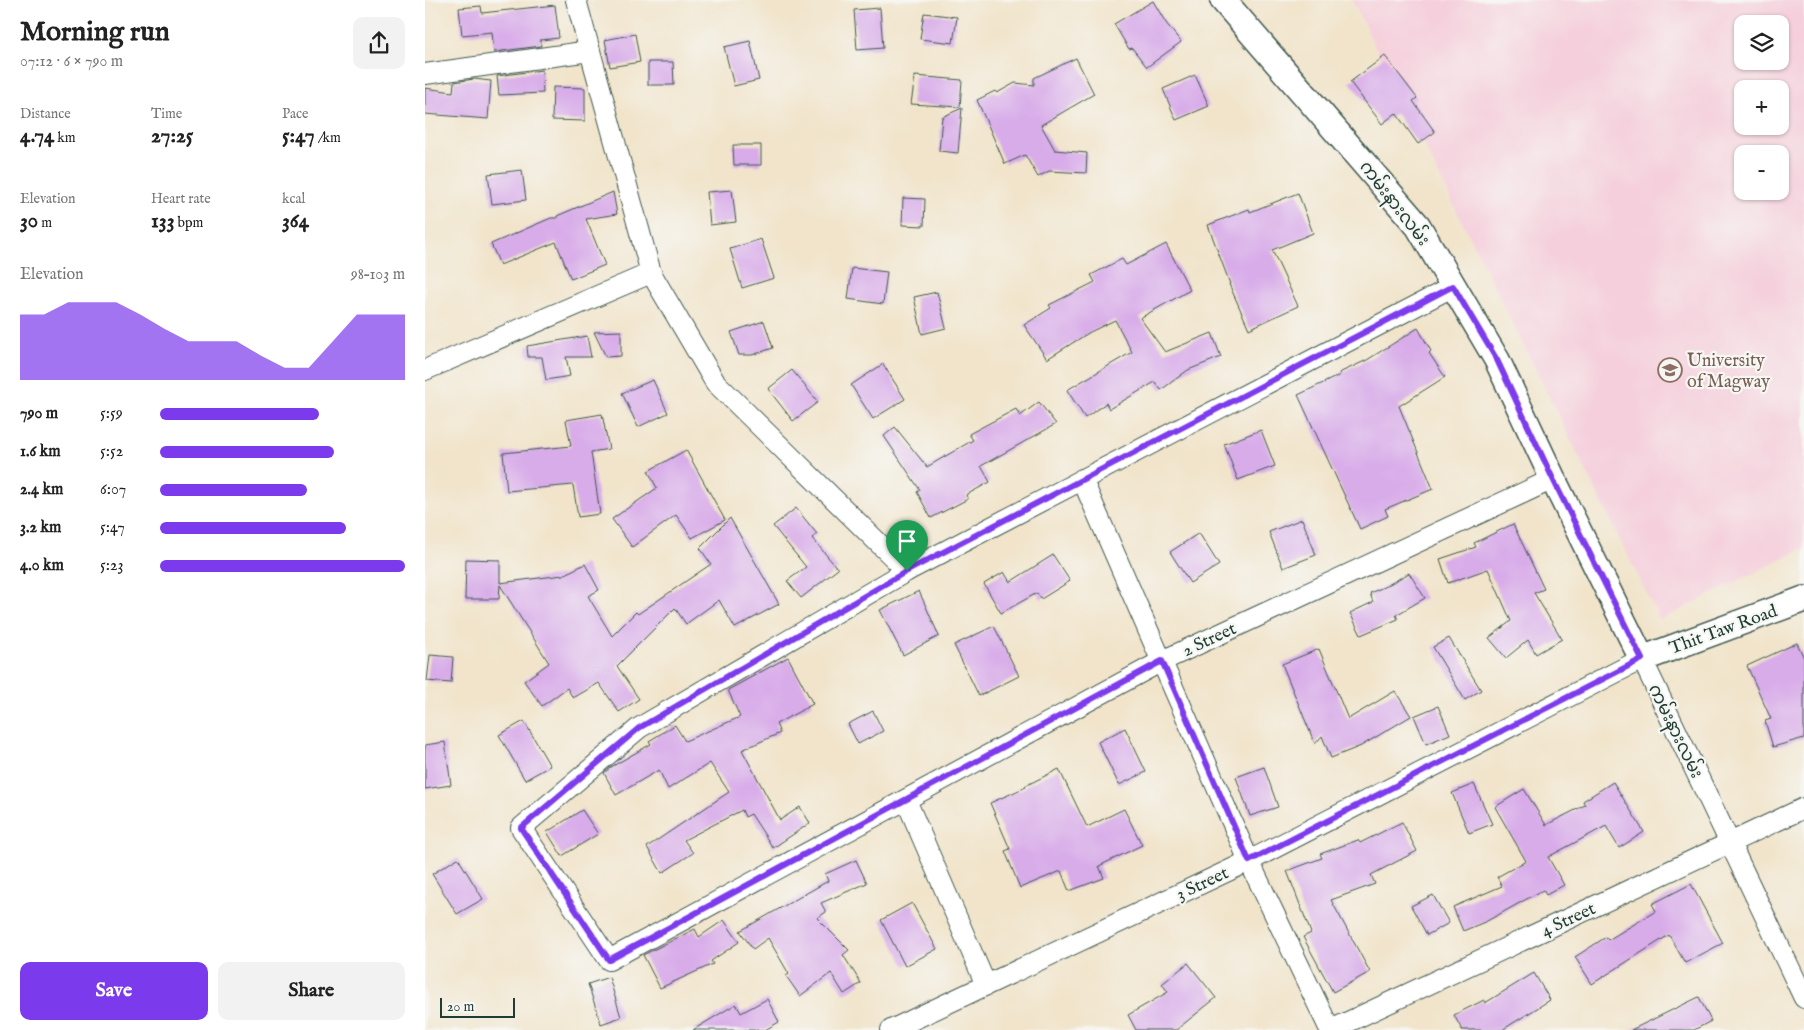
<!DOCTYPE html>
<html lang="en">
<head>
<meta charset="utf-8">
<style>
	:root { --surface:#fff; --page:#f2f2f2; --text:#222; --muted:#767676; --accent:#7c3aed }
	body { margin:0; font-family:"IM FELL English","Noto Sans Myanmar",serif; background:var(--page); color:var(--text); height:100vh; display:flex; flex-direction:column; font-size:19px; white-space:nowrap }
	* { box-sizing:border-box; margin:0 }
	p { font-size:16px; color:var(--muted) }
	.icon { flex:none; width:28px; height:28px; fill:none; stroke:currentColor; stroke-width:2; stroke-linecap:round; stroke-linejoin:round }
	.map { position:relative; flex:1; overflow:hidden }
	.sheet { display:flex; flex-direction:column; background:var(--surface); width:425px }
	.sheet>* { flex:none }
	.buttons { position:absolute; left:1309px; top:15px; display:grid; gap:10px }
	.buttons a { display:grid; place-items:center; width:55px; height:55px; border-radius:10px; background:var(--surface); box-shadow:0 1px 4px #0004; font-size:25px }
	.scale { position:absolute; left:15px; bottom:12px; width:75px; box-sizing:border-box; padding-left:5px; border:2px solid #1f3d34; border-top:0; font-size:14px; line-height:18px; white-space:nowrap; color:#1f3d34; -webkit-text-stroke:4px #f6f6f2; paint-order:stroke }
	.pin { position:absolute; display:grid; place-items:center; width:42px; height:42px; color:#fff; margin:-51px -21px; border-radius:50% 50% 50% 0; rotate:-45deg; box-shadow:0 0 5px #0007 }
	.pin .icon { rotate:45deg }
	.round { display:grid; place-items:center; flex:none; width:52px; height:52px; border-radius:10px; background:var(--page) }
	.summary { display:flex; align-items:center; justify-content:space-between; height:85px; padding:0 20px }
	h1 { font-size:28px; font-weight:700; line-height:38px }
	.metrics { display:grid; grid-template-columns:repeat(3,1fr); gap:8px; height:85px; padding:5px 20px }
	.metrics div { display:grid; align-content:center }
	.metrics b { font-size:21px; font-weight:700 }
	.metrics small { font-size:14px; font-weight:400 }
	.metrics p { font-size:14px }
	.chart { height:140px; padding:10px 20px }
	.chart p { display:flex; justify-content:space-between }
	.chart svg { width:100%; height:90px; margin-top:5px; fill:var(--accent); opacity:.7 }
	.cta { display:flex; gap:10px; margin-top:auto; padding:10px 20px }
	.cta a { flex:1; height:58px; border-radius:10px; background:var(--accent); color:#fff; font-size:20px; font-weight:700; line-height:58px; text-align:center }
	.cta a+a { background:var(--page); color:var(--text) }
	ul { padding:0 20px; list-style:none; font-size:16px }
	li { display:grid; grid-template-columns:80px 60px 1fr; align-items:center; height:38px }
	li i { height:12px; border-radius:6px; background:var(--accent) }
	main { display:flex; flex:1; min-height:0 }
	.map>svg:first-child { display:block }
	.built { fill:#f5cfdc; fill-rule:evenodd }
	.building { fill:#d8ace9 }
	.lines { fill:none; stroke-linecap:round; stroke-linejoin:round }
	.minor-casing { stroke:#3e564b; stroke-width:22 }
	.tertiary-casing { stroke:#3e564b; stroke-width:28 }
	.minor { stroke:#fff; stroke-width:20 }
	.tertiary { stroke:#fff; stroke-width:25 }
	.route-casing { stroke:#fff; stroke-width:10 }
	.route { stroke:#7c3aed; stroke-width:6 }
	.labels { text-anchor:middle; stroke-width:4.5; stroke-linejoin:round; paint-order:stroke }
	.street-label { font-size:18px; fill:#1f3d34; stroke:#f6f6f2 }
	.education-label { font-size:18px; fill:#785e54; stroke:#f6f6f2; text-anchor:start }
</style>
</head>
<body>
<main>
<section class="sheet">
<div class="summary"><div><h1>Morning run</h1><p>07:12 · 6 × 790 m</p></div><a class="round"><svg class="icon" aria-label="share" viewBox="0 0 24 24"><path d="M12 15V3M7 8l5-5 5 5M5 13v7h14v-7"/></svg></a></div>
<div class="metrics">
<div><p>Distance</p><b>4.74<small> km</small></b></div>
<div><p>Time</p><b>27:25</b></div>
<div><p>Pace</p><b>5:47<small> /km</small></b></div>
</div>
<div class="metrics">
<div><p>Elevation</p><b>30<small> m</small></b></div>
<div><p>Heart rate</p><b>133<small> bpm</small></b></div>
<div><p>kcal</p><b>364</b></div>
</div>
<div class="chart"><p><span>Elevation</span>98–103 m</p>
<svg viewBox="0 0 160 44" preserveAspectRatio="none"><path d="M0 44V12L10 12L20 6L30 6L40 6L50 12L60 19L70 25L80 25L90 25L100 32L110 38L120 38L130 25L140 12L150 12L160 12V44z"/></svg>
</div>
<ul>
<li><b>790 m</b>5:59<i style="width:65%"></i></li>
<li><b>1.6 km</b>5:52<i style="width:71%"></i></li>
<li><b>2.4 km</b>6:07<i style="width:60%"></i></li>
<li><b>3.2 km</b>5:47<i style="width:76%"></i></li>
<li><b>4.0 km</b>5:23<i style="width:100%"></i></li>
</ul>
<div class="cta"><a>Save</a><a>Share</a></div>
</section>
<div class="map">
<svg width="1379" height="1030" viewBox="0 0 1379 1030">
	<rect width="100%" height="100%" fill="#f6f6f2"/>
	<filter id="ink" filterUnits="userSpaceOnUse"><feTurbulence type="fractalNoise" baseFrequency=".02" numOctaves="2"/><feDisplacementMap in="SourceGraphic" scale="10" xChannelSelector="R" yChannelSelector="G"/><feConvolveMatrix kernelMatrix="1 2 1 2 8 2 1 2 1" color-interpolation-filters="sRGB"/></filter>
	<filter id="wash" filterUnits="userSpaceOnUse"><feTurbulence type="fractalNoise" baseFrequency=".0096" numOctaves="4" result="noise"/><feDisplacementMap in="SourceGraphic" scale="20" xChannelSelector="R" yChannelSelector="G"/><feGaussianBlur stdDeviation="1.12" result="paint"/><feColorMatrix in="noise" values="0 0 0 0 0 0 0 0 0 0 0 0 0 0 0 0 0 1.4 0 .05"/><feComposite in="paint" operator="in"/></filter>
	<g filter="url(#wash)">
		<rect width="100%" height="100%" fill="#f1e4cb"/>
		<path class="built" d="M 927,0 L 1379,0 L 1379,548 L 1235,620 ZM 1318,24 L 1355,24 L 1355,61 L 1318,61 ZM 1318,89 L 1355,89 L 1355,126 L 1318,126 ZM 1318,154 L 1355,154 L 1355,191 L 1318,191 Z"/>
		<g id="blocks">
			<g class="building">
				<path d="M 728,1 L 741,23 L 756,42 L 722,67 L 707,48 L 704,49 L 689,24 Z"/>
				<path d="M 130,5 L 134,38 L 115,40 L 116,46 L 69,52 L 67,32 L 37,35 L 34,8 L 56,6 L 57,13 Z"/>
				<path d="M 455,8 L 458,48 L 432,50 L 429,10 Z"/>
				<path d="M 499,13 L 532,17 L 528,43 L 495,39 Z"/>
				<path d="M 210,34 L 215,62 L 185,67 L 180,40 Z"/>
				<path d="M 325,41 L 334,80 L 309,86 L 299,47 Z"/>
				<path d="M 960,56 L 992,98 L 988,101 L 1010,132 L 993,144 L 971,113 L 957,124 L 925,82 Z"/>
				<path d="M 651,58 L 669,94 L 616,125 L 630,150 L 662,153 L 661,173 L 624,171 L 613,177 L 600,155 L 580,164 L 552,100 L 570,91 L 572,93 L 590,83 L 609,85 L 609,78 Z"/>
				<path d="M 223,62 L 248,62 L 249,85 L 223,85 Z"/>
				<path d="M 117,70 L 118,93 L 74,95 L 72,76 Z"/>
				<path d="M 770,75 L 784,106 L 751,120 L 738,89 Z"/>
				<path d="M 490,76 L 537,80 L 535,107 L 486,104 Z"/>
				<path d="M 49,79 L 66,81 L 63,119 L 0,114 L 0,88 L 28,92 L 29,82 Z"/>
				<path d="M 128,87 L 160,88 L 160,121 L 127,120 Z"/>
				<path d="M 537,108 L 533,153 L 514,151 L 517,117 Z"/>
				<path d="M 308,145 L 336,145 L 336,165 L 309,165 Z"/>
				<path d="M 97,170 L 101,200 L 67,204 L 63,174 Z"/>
				<path d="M 307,190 L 311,222 L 285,225 L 282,192 Z"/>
				<path d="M 188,192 L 192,214 L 161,219 L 180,265 L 146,279 L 131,242 L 75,265 L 66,244 L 126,218 L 132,218 L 132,216 Z"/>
				<path d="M 873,193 L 888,233 L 847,250 L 873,306 L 824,329 L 804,284 L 805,284 L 783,225 L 824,209 L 825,212 Z"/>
				<path d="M 478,198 L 500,199 L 499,226 L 477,225 Z"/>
				<path d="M 336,239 L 349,278 L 317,288 L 305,249 Z"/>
				<path d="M 741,244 L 765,290 L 715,318 L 740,352 L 787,333 L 796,357 L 763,370 L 736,390 L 730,382 L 684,409 L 681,403 L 660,418 L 642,390 L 707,352 L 690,320 L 665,332 L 622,359 L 599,325 L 626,308 L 624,305 L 670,282 L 666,275 L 697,259 L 701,265 Z"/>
				<path d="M 427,268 L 462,272 L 458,304 L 423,299 Z"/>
				<path d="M 512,292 L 521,328 L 497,334 L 489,297 Z"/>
				<path d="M 339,321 L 348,348 L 327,355 L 314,355 L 306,332 Z"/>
				<path d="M 993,328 L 1006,351 L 1004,353 L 1020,377 L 974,406 L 1008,489 L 960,509 L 963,516 L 935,529 L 873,395 L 915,375 L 914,373 L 942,360 Z"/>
				<path d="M 196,331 L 196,356 L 181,357 L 169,332 Z"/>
				<path d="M 162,336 L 166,357 L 141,357 L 145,376 L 121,380 L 117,357 L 103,357 L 102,346 Z"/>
				<path d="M 458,364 L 480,399 L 448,419 L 426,385 Z"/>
				<path d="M 367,370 L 393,402 L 368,421 L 343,389 Z"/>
				<path d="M 228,380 L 243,413 L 213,427 L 197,393 Z"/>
				<path d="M 614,402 L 631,424 L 556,466 L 565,482 L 541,495 L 543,499 L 506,518 L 492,492 L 495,490 L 459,436 L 470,427 L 502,467 L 548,440 L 544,434 L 591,409 L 595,416 Z"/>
				<path d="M 177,414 L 184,449 L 166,452 L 175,514 L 153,517 L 148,485 L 82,491 L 78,453 L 146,446 L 141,420 Z"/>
				<path d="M 836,430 L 850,466 L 813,480 L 799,444 Z"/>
				<path d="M 261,450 L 300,520 L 267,538 L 251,515 L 207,547 L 187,519 L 232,488 L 223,471 Z"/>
				<path d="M 371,508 L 392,534 L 387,538 L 413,569 L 376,598 L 362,581 L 381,567 L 348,526 Z"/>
				<path d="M 305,518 L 354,604 L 310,628 L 294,600 L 261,624 L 250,608 L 192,666 L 214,699 L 194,712 L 174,683 L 148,698 L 142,688 L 117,706 L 99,681 L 124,663 L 75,585 L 74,599 L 40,599 L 41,559 L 75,560 L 75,583 L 138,575 L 160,564 L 174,590 L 163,596 L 187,636 L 211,612 L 213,614 L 286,564 L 275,548 Z"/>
				<path d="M 877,519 L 891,555 L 858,568 L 844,532 Z"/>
				<path d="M 1088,524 L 1119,589 L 1109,593 L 1137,639 L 1111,654 L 1103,640 L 1081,658 L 1064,638 L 1086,621 L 1063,569 L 1023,583 L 1015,559 L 1051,547 L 1049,543 Z"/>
				<path d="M 774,533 L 794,565 L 765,583 L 745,552 Z"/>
				<path d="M 628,555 L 645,581 L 616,599 L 612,593 L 576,613 L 559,584 L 579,572 L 585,582 Z"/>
				<path d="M 984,573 L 1000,598 L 971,615 L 973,619 L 936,635 L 925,613 L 948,602 L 945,593 L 961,586 Z"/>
				<path d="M 494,591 L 514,636 L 478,655 L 455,610 Z"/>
				<path d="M 569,626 L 594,676 L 554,696 L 529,645 Z"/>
				<path d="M 1024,638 L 1056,690 L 1040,700 L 1008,647 Z"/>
				<path d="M 1372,643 L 1379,658 L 1379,738 L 1348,747 L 1340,721 L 1346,719 L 1322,666 Z"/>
				<path d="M 894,649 L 923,719 L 970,691 L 986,716 L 936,746 L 906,758 L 897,736 L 890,744 L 857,664 Z"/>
				<path d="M 5,655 L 28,657 L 26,683 L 2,681 Z"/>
				<path d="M 363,657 L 388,704 L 351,724 L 355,733 L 317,750 L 355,820 L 375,807 L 385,823 L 348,848 L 326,814 L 320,817 L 317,810 L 259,840 L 268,853 L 237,873 L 222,847 L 304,792 L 285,763 L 243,789 L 234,770 L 191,795 L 179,773 L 186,767 L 226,744 L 224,741 L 250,725 L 260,741 L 315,717 L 303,690 Z"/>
				<path d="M 1013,706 L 1025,734 L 1001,744 L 989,716 Z"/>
				<path d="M 448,711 L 458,731 L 433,744 L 423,724 Z"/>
				<path d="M 99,721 L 125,766 L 100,780 L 74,735 Z"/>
				<path d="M 700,728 L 721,772 L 694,785 L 673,742 Z"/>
				<path d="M 20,742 L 26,785 L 0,789 L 0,745 Z"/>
				<path d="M 839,767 L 853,807 L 825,816 L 811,777 Z"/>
				<path d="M 634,769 L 662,827 L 699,809 L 717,845 L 674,866 L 679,878 L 644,891 L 636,871 L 595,888 L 580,851 L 585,849 L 565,803 L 601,787 L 600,786 Z"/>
				<path d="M 1188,782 L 1219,832 L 1194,848 L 1181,826 L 1123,857 L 1139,885 L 1121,895 L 1118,890 L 1062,921 L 1038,931 L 1028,907 L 1077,886 L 1072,877 L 1101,861 L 1070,807 L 1099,789 L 1121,825 L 1160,805 L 1158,801 Z"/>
				<path d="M 1049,784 L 1067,824 L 1044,833 L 1027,793 Z"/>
				<path d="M 157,810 L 173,834 L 137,856 L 122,832 Z"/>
				<path d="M 977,822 L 992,851 L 946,875 L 950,884 L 906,900 L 945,972 L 908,992 L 878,937 L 886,933 L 862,871 L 897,858 L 895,854 L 933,840 L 935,843 Z"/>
				<path d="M 33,858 L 58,899 L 32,914 L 7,874 Z"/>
				<path d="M 431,860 L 442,883 L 396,903 L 401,912 L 392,918 L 424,950 L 418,955 L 436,983 L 419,994 L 406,973 L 375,996 L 361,976 L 364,974 L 343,938 L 328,949 L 315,931 L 403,881 L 400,874 Z"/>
				<path d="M 1266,884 L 1298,943 L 1260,963 L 1244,935 L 1167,984 L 1150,957 L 1181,937 L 1183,940 L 1231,911 L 1227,904 Z"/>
				<path d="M 1008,895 L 1024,923 L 1002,935 L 986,906 Z"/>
				<path d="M 487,903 L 512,949 L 480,966 L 456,920 Z"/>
				<path d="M 299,920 L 314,942 L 286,961 L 288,964 L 235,988 L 218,955 L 270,929 L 274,937 Z"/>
				<path d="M 763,963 L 791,998 L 751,1030 L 711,1030 L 703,1015 L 743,992 L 737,984 Z"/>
				<path d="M 1109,973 L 1125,1000 L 1077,1030 L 1037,1030 L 1029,1015 L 1059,1000 L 1060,1003 Z"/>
				<path d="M 184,977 L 196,1017 L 176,1024 L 163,984 Z"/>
				<path d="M 1274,997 L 1286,1021 L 1269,1030 L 1206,1030 Z"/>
				<path d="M 342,999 L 354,1022 L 340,1030 L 268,1030 L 311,1004 L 316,1013 Z"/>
			</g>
		</g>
	</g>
	<g filter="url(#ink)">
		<use href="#blocks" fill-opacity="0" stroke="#3e564b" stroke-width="1"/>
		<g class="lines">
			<g class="minor-casing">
				<g id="minor">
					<path d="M 151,0 L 226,273"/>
					<path d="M 0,74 L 165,51"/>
					<path d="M 1029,286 L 482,571 L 214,728 L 96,828 L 184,960 L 737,661 L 1128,479"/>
					<path d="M 0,370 L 226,273 L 290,382 L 482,571"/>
					<path d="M 657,479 L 824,861 L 905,1030"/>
					<path d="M 481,800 L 561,985"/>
					<path d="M 466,1030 L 824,861 L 1217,659 L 1379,998"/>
					<path d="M 906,1030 L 1379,808"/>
				</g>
			</g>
			<g class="tertiary-casing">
				<path id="tertiary" d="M 798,0 L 993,226 L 1072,360 L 1128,479 L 1217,659 L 1379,599"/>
			</g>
			<use href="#minor" class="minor"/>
			<use href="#tertiary" class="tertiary"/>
		</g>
	</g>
	<g class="lines" filter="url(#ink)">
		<g class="route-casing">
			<path id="route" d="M 1028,286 L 1072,360 L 1128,479 L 1217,659 L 824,861 L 737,661 L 184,960 L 96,828 L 214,728 L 482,571 Z"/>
		</g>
		<use href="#route" class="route"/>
	</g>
	<defs>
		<g id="university-ring" transform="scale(1.25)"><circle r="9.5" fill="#f6f6f2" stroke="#8d6e63" stroke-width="1.5"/><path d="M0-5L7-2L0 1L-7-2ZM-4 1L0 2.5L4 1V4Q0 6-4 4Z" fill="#8d6e63"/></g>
	</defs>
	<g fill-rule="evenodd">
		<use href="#university-ring" x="1245" y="370"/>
	</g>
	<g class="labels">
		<g class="street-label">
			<text transform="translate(970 203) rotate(52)" y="6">ကမ်းနားလမ်း</text>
			<text transform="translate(1298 629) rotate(-20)" y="6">Thit Taw Road</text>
			<text transform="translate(784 639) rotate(-25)" y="6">2 Street</text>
			<text transform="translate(1251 731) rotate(64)" y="6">ကမ်းနားလမ်း</text>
			<text transform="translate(777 883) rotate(-25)" y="6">3 Street</text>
			<text transform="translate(1143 919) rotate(-25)" y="6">4 Street</text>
		</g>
		<g class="education-label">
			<text x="1262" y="366">University<tspan x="1262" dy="21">of Magway</tspan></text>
		</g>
	</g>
</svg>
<div class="buttons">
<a><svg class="icon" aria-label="layers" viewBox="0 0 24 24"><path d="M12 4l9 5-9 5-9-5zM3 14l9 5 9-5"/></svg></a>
<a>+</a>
<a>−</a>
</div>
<div class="scale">20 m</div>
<div class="pin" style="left:482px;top:571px;background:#1e9e55"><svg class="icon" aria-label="arrive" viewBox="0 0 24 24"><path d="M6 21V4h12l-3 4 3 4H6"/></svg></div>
</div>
</main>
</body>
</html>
